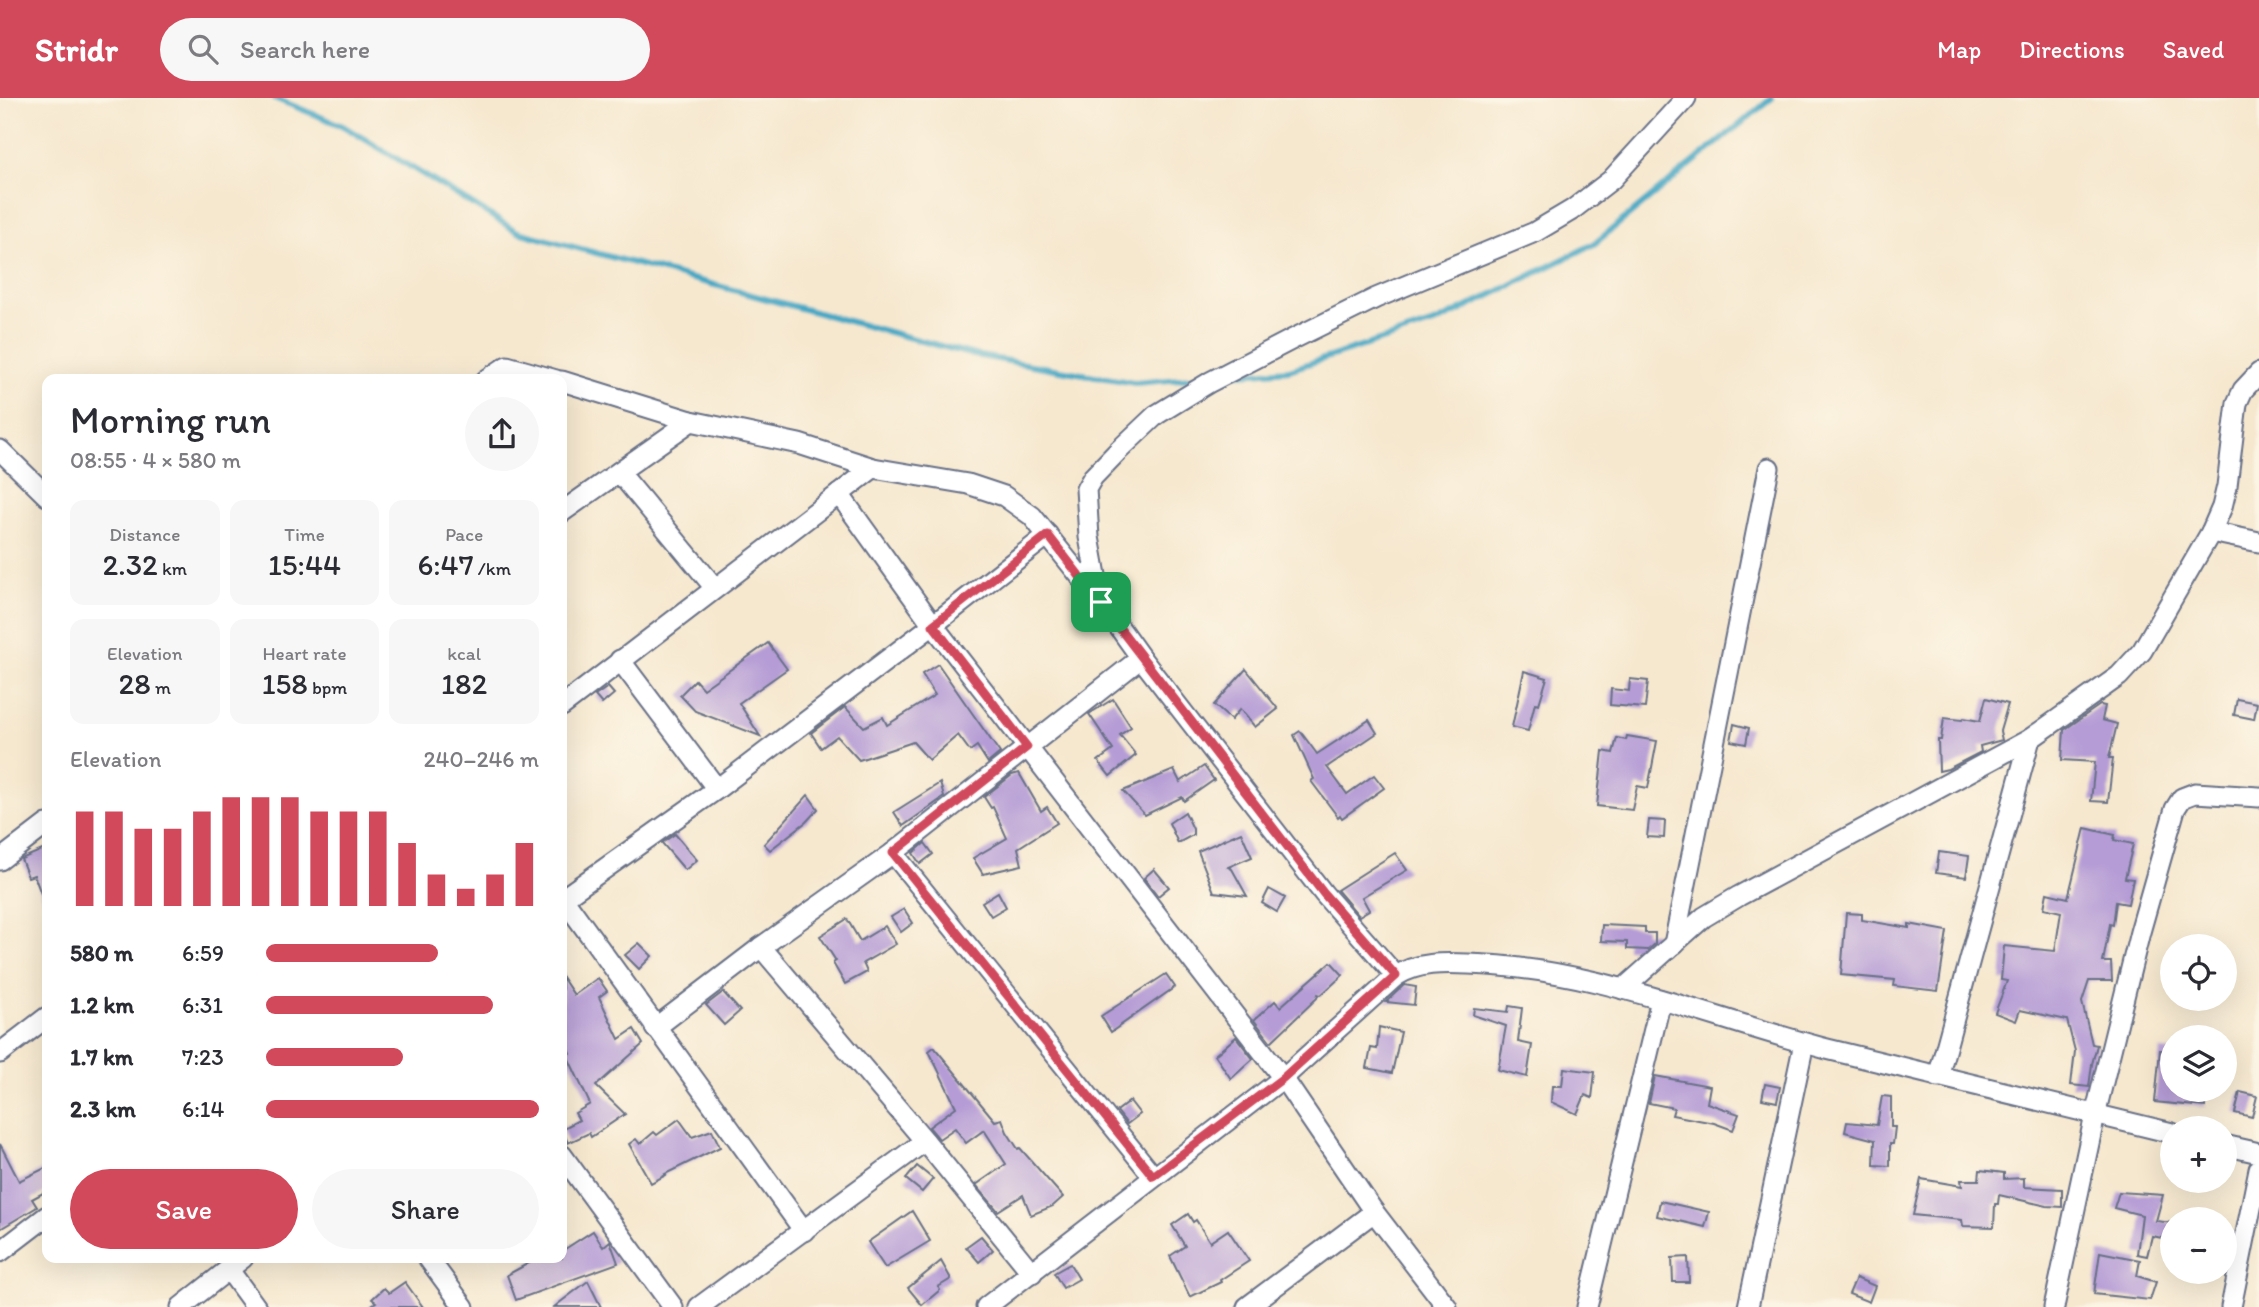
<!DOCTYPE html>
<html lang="en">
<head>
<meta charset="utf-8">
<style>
	:root { --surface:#fff; --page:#f7f7f7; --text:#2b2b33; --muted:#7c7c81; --accent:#d1495b }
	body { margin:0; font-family:Itim,sans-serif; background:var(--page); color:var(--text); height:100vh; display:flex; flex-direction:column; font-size:26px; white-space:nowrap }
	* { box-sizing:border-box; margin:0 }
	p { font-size:23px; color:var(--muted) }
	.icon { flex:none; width:38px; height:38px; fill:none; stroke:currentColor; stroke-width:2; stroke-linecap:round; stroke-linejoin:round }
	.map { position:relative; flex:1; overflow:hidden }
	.details { position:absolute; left:42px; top:276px; width:525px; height:889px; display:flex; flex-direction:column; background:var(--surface); border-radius:14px; box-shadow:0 7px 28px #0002 }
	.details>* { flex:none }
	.fabs { position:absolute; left:2160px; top:836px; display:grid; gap:14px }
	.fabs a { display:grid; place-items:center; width:77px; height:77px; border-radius:50%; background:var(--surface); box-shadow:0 7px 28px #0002; font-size:35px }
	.pin { position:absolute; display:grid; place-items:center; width:60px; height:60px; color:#fff; margin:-30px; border-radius:14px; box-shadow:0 4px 10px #0006 }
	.round { display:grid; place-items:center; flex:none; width:74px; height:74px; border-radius:37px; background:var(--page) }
	.headline { display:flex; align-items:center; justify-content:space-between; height:119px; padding:0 28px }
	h1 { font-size:38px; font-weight:600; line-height:52px }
	.metrics { display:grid; grid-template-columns:repeat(3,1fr); gap:10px; height:119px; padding:7px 28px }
	.metrics div { display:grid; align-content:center; border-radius:14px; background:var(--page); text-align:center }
	.metrics b { font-size:30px; font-weight:600 }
	.metrics small { font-size:19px; font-weight:400 }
	.metrics p { font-size:19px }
	.chart { height:196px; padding:14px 28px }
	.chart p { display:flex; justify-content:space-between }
	.chart svg { width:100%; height:126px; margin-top:7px; stroke:var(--accent); stroke-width:6 }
	.primary-button { display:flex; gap:14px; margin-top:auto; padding:14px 28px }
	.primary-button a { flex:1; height:80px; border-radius:42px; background:var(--accent); color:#fff; font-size:28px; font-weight:600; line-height:80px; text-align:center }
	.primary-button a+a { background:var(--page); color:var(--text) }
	ul { padding:0 28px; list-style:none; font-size:23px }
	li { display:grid; grid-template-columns:112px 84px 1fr; align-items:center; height:52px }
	li i { height:18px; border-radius:9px; background:var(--accent) }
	header { display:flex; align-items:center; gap:42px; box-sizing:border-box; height:98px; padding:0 35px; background:var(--accent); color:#fff }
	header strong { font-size:33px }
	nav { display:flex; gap:38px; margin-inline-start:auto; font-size:24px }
	.search { width:490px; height:63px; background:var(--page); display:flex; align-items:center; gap:18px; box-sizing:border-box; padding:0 24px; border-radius:38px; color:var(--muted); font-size:26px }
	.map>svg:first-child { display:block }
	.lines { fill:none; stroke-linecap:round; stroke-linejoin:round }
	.stream { stroke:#44a7c4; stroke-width:6 }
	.building { fill:#b59cd6 }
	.minor-casing { stroke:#687086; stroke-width:23 }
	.minor { stroke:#fff; stroke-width:19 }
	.route-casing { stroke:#fff; stroke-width:14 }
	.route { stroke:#d1495b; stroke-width:9 }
</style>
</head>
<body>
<header>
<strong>Stridr</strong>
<div class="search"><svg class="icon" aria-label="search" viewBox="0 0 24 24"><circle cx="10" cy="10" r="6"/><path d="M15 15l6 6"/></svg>Search here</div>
<nav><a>Map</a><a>Directions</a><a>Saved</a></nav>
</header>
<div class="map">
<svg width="2259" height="1209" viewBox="0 0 2259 1209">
	<rect width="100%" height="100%" fill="#fcf5e5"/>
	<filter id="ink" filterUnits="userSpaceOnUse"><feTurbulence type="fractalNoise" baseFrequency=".0143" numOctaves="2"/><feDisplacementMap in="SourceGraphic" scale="14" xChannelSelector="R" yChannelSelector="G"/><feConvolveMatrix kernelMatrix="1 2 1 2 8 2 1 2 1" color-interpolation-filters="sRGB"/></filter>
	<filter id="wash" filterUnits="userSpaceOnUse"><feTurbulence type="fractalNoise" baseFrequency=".00686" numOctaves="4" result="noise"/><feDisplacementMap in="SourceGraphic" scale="28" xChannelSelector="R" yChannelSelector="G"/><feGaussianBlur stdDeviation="1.57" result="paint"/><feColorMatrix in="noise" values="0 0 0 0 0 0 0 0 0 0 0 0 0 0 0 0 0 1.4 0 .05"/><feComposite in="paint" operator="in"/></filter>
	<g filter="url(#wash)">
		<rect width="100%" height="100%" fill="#f6e8cf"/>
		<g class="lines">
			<g class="stream">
				<path d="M 274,0 L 343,28 L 518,134 L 974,257 L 1135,285 L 1204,279"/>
				<path d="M 1240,276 L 1289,272 L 1437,224 L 1594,146 L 1772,0"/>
			</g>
		</g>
		<g id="blocks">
			<g class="building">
				<path d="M 768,545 L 787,571 L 739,605 L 760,638 L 695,613 L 680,597 L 695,582 L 703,591 Z"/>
				<path d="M 938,566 L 1000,655 L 988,665 L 977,648 L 970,653 L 958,637 L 929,662 L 913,644 L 859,662 L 837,638 L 821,650 L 811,635 L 845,609 L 864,629 L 883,619 L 887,627 L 935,597 L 922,576 Z"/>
				<path d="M 1246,571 L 1278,611 L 1255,629 L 1240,611 L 1231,622 L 1214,607 Z"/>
				<path d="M 1524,573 L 1547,580 L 1539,606 L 1535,605 L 1528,633 L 1512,629 Z"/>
				<path d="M 1630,581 L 1648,583 L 1645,610 L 1610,607 L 1611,591 L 1629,593 Z"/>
				<path d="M 608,589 L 614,596 L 602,606 L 595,598 Z"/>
				<path d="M 1986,600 L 2008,606 L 2000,633 L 2002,642 L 1980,648 L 1981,654 L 1948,671 L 1939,673 L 1938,642 L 1941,642 L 1944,620 L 1962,622 L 1963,620 L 1980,623 Z"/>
				<path d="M 1113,601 L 1131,629 L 1120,637 L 1136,657 L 1110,678 L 1098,663 L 1113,652 L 1089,616 Z"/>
				<path d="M 2237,601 L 2257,605 L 2254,621 L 2234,617 Z"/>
				<path d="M 2100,607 L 2105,608 L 2102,622 L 2117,626 L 2109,660 L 2113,660 L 2108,704 L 2091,703 L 2095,664 L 2062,662 L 2064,632 Z"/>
				<path d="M 1369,622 L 1377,635 L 1327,669 L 1347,696 L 1374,677 L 1384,690 L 1342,720 L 1340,717 L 1338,719 L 1311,683 L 1314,681 L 1294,637 L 1300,633 L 1317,656 Z"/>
				<path d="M 1734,626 L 1749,630 L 1746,646 L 1731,643 Z"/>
				<path d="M 1627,638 L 1657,643 L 1648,690 L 1637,688 L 1632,712 L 1597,708 L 1603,653 L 1613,655 L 1617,640 L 1626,642 Z"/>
				<path d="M 1204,668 L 1214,682 L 1184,703 L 1182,699 L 1145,717 L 1123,693 L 1174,672 L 1180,684 Z"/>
				<path d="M 1019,675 L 1041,713 L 1047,709 L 1057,725 L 1018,750 L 1022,767 L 983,776 L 973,760 L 1007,740 L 993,709 L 991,710 L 984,699 L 1012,677 Z"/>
				<path d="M 940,685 L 944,699 L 903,728 L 894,714 Z"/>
				<path d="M 808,697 L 818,711 L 806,724 L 770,752 L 764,746 Z"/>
				<path d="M 1185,714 L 1193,731 L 1193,737 L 1178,745 L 1169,725 Z"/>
				<path d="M 1649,722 L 1665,723 L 1664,740 L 1647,739 Z"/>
				<path d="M 2085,730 L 2115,737 L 2114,742 L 2133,746 L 2125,780 L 2133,781 L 2128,806 L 2116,804 L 2113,827 L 2110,826 L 2103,864 L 2111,864 L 2112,883 L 2089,883 L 2082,904 L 2092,946 L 2097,947 L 2092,966 L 2089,989 L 2071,987 L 2075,953 L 2067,922 L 2020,912 L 2016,923 L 1995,915 L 2007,883 L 2001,882 L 2004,848 L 2055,853 L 2061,814 L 2044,810 L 2047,795 L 2068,800 Z"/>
				<path d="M 1241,734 L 1252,759 L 1228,769 L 1232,771 L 1247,798 L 1214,794 L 1198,753 Z"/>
				<path d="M 675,736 L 697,762 L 685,772 L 662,745 Z"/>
				<path d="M 925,745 L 933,756 L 920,766 L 913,755 Z"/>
				<path d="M 47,750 L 47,809 L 46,809 L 34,777 L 28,779 L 21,761 Z"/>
				<path d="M 1939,754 L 1969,758 L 1966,779 L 1936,775 Z"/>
				<path d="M 1395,755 L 1407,772 L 1362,799 L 1369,812 L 1359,818 L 1337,792 Z"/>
				<path d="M 1154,771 L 1169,789 L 1158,798 L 1144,780 Z"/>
				<path d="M 1269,791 L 1285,800 L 1277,814 L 1262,805 Z"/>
				<path d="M 998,794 L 1006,809 L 991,818 L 982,804 Z"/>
				<path d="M 904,811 L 913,825 L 901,834 L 891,819 Z"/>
				<path d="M 1846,815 L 1862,816 L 1862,822 L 1909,830 L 1909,826 L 1947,833 L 1938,893 L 1894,888 L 1895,882 L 1841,877 Z"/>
				<path d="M 847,821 L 860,843 L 885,828 L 896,846 L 863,865 L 867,874 L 845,886 L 833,865 L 836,863 L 820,838 Z"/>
				<path d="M 1602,827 L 1645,829 L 1645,835 L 1655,835 L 1655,846 L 1648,852 L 1627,851 L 1627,844 L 1601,843 Z"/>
				<path d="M 639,845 L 652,858 L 639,871 L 625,857 Z"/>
				<path d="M 1331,864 L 1343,877 L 1321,897 L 1318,896 L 1317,900 L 1271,944 L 1254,922 L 1275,903 L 1280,909 Z"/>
				<path d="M 1166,876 L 1175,889 L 1111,934 L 1101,918 Z"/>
				<path d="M 562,879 L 574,897 L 598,880 L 607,893 L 599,899 L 619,941 L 634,931 L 643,946 L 596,988 L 625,1016 L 591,1039 L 589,1035 L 568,1045 L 562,1031 L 579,1022 L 575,1015 L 590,1006 L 567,957 L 570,955 L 562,937 Z"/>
				<path d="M 1404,887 L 1416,889 L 1414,907 L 1386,904 Z"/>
				<path d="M 723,894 L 740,913 L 724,927 L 706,907 Z"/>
				<path d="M 1509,908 L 1522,910 L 1518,944 L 1532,947 L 1527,979 L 1498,972 L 1506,928 L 1473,917 L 1474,910 L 1508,914 Z"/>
				<path d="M 1379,929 L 1401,934 L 1392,975 L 1367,970 L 1371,950 L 1377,951 Z"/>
				<path d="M 1236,939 L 1253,961 L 1231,981 L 1215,957 Z"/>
				<path d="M 934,949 L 995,1023 L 1002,1021 L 1007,1034 L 1018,1051 L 1020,1050 L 1063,1099 L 1053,1108 L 1031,1117 L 1023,1097 L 998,1113 L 976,1087 L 1006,1066 L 984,1032 L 966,1045 L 955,1030 L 939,1041 L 929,1029 L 956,1009 L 929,953 Z"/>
				<path d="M 2160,952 L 2172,953 L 2172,992 L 2205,992 L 2205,1009 L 2155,1004 Z"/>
				<path d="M 1564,970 L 1595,974 L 1592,1000 L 1585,997 L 1577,1016 L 1551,1004 L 1552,988 L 1562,988 Z"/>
				<path d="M 1655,978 L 1710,988 L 1707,1005 L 1739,1016 L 1733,1032 L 1714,1025 L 1672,1017 L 1674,1010 L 1649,1005 Z"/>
				<path d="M 1765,986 L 1780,989 L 1777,1004 L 1762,1001 Z"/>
				<path d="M 2240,994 L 2257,998 L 2252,1019 L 2235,1015 Z"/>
				<path d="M 1882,998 L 1891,999 L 1891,1029 L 1895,1029 L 1893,1046 L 1890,1046 L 1890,1068 L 1874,1067 L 1875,1042 L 1845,1034 L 1847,1024 L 1877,1027 Z"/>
				<path d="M 1130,1003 L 1140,1016 L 1127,1026 L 1117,1013 Z"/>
				<path d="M 679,1021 L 692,1039 L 712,1032 L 720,1049 L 665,1076 L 666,1077 L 651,1085 L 629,1046 L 636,1041 L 640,1046 L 654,1034 L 657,1037 Z"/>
				<path d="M 0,1046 L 19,1083 L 47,1069 L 47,1093 L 32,1101 L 37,1109 L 0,1131 Z"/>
				<path d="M 917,1068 L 933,1081 L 922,1094 L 906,1081 Z"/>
				<path d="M 1980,1072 L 2004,1075 L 2004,1081 L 2024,1080 L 2024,1089 L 2062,1091 L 2062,1109 L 2047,1108 L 1999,1097 L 1998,1106 L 1995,1106 L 1994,1129 L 1963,1128 L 1962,1122 L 1913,1117 L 1921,1081 L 1962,1088 L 1961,1082 L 1979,1082 Z"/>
				<path d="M 2119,1094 L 2163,1097 L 2156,1123 L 2172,1125 L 2172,1142 L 2152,1138 L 2147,1158 L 2137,1156 L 2142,1117 L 2114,1110 Z"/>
				<path d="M 1660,1103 L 1709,1114 L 1705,1129 L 1657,1118 Z"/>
				<path d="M 912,1113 L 930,1143 L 885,1170 L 868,1144 Z"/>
				<path d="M 1188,1116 L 1193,1124 L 1196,1122 L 1210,1144 L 1228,1132 L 1249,1163 L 1220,1182 L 1221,1184 L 1190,1199 L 1170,1158 L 1185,1148 L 1172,1127 Z"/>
				<path d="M 593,1133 L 603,1149 L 610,1143 L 618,1165 L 516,1202 L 507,1177 L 538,1160 L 562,1160 L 562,1153 Z"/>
				<path d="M 981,1138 L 993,1152 L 979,1164 L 966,1149 Z"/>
				<path d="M 2100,1154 L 2140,1162 L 2137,1178 L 2156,1184 L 2150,1202 L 2094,1196 Z"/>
				<path d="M 1688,1159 L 1689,1184 L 1673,1184 L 1672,1160 Z"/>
				<path d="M 941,1163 L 951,1181 L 938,1189 L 940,1192 L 922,1207 L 908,1190 Z"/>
				<path d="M 1070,1166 L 1079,1181 L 1063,1190 L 1054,1175 Z"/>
				<path d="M 1856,1180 L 1875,1188 L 1869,1204 L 1849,1196 Z"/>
				<path d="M 588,1183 L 601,1209 L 554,1209 Z"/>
				<path d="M 405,1184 L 423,1209 L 369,1209 L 376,1204 L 372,1201 L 384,1190 L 389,1195 Z"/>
			</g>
		</g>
	</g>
	<g filter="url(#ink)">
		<use href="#blocks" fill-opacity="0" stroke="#687086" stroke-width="2"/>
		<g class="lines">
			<g class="minor-casing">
				<g id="minor">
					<path d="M 486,282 L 507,268 L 556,282"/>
					<path d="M 562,283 L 691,323 L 799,346 L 873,370 L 968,386 L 1004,398 L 1032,418 L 1101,504 L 1141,560 L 1324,796 L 1396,878"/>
					<path d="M 0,352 L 47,398"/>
					<path d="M 619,374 L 715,490"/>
					<path d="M 839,396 L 933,527 L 1283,980 L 1374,1114 L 1447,1209"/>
					<path d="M 562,414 L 691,323"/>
					<path d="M 2211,434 L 2259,444"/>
					<path d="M 1100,499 L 1089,439 L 1086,391 L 1093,379 L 1118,353 L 1156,317 L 1210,284 L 1291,242 L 1376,200 L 1535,134 L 1572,112 L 1611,82 L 1686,0"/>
					<path d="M 620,562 L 717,691"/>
					<path d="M 562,608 L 873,370"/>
					<path d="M 893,755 L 1153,1078"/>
					<path d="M 0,762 L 47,726"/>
					<path d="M 563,800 L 804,1133"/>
					<path d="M 562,801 L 717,691 L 933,527 L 1048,437"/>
					<path d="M 1674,846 L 1769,370"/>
					<path d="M 761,849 L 925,1043 L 1032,1175"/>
					<path d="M 1623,891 L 1704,819 L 1739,798 L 2030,641 L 2119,578 L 2142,553 L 2211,434 L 2222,409 L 2227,388 L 2237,305 L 2243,292 L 2259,275"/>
					<path d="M 655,930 L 761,849 L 893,755 L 1141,560"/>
					<path d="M 0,955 L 47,919"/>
					<path d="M 1938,979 L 2030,641"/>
					<path d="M 2224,1047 L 2259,1055"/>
					<path d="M 562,1057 L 673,1209"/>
					<path d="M 0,1154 L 47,1118"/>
					<path d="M 428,1160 L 464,1209"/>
					<path d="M 229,1172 L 256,1209"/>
					<path d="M 181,1209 L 243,1160"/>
					<path d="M 699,1209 L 925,1043"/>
					<path d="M 986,1209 L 1283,980 L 1396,878 C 1418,864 1443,865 1468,866 C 1592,869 1708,920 1827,951 C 1942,980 2057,1008 2172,1035"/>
					<path d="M 1247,1209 L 1374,1114"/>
					<path d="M 1587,1209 L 1661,902"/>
					<path d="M 1748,1209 L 1804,945"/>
					<path d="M 2054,1209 L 2095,1017 L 2140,834 L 2175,711 L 2182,700 L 2195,695 L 2259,699"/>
					<path d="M 2231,1209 L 2259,1071"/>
				</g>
			</g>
			<use href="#minor" class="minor"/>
		</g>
	</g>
	<g class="lines" filter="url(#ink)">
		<g class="route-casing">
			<path id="route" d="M 1048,437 L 1324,796 L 1396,878 L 1283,980 L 1153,1078 L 893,755 L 1027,649 L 933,527 Z"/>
		</g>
		<use href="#route" class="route"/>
	</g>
</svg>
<div class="fabs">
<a><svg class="icon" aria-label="locate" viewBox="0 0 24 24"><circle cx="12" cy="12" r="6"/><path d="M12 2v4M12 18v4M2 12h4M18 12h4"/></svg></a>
<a><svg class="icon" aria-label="layers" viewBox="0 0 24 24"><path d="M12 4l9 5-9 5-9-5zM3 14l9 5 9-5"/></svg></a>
<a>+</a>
<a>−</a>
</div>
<div class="pin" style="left:1101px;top:504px;background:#1e9e55"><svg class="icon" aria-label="arrive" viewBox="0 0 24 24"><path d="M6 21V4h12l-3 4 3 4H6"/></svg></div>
<section class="details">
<div class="headline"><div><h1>Morning run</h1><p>08:55 · 4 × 580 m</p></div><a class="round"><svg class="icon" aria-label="share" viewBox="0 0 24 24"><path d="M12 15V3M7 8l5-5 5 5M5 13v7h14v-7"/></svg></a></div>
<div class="metrics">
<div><p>Distance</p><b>2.32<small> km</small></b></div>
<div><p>Time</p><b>15:44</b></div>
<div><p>Pace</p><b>6:47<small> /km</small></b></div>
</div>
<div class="metrics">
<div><p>Elevation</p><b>28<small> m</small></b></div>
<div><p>Heart rate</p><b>158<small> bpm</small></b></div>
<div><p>kcal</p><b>182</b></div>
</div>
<div class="chart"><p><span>Elevation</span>240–246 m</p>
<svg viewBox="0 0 160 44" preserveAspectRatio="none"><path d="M5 44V11M15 44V11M25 44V17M35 44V17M45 44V11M55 44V6M65 44V6M75 44V6M85 44V11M95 44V11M105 44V11M115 44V22M125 44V33M135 44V38M145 44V33M155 44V22"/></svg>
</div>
<ul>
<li><b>580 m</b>6:59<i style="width:63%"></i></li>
<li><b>1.2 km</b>6:31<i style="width:83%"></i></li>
<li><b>1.7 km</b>7:23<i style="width:50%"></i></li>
<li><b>2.3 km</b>6:14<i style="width:100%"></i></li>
</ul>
<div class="primary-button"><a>Save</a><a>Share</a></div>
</section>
</div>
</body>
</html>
